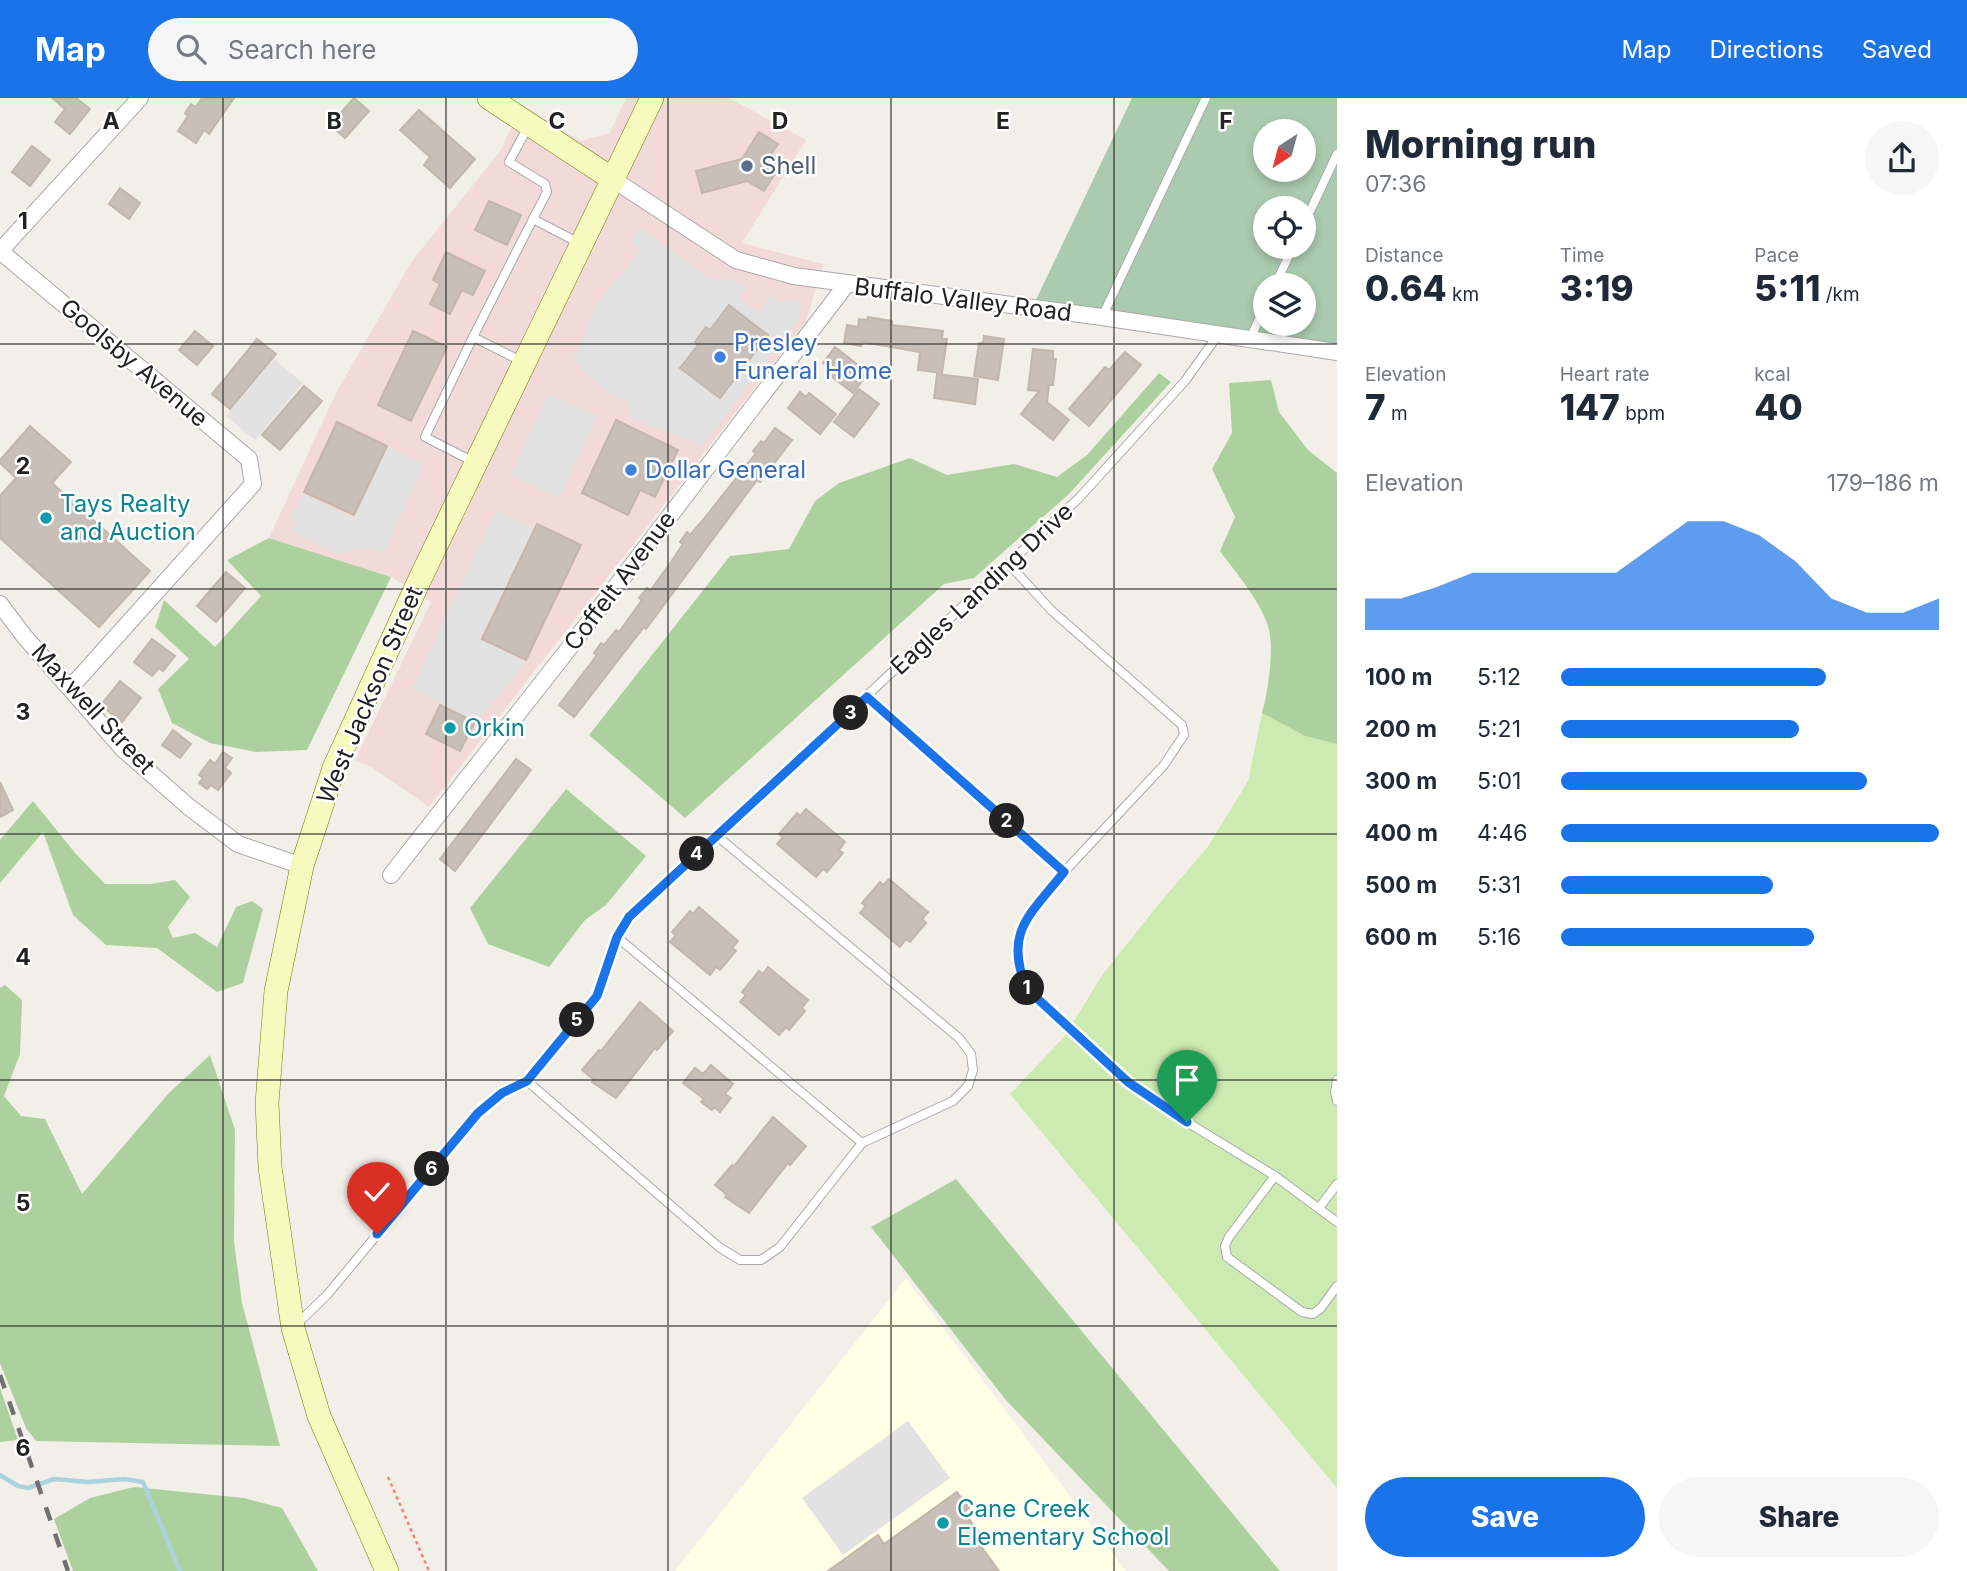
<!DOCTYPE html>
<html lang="en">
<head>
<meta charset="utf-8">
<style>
	:root { --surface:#fff; --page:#f6f6f7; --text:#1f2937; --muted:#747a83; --accent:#1a73e8 }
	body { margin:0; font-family:Inter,sans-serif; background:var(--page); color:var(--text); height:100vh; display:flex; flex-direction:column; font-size:26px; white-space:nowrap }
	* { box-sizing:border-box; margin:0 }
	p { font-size:23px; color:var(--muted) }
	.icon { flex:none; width:38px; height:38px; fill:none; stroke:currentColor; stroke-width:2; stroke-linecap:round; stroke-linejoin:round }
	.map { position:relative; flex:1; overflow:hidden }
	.details { display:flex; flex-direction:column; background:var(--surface); width:630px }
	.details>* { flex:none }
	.needle { width:46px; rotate:216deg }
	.buttons { position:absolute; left:1253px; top:21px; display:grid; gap:14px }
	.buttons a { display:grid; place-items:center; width:63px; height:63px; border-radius:50%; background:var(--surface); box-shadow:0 4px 10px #0003; font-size:35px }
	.pin { position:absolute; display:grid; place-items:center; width:60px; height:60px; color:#fff; margin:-72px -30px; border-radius:50% 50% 50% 0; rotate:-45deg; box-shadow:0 0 7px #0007 }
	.pin .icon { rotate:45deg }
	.km { position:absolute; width:35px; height:35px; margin:-18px; border-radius:50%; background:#222; color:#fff; font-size:19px; line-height:35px; text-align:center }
	.round { display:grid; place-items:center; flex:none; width:74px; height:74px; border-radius:37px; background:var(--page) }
	.head { display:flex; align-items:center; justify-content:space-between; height:119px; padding:0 28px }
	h1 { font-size:38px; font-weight:800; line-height:52px }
	.figures { display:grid; grid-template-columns:repeat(3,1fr); gap:10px; height:119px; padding:7px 28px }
	.figures div { display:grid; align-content:center }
	.figures b { font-size:35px; font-weight:800 }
	.figures small { font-size:19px; font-weight:400 }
	.figures p { font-size:19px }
	.chart { height:196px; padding:14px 28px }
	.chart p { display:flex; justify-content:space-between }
	.chart svg { width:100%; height:126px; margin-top:7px; fill:var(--accent); opacity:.7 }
	.primary-button { display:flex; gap:14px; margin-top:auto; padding:14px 28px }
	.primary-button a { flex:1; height:80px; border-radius:42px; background:var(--accent); color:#fff; font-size:28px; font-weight:800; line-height:80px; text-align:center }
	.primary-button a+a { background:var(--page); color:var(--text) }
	ul { padding:0 28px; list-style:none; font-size:23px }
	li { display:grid; grid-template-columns:112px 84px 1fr; align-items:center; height:52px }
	li i { height:18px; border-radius:9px; background:var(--accent) }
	header { display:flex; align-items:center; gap:42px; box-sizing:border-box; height:98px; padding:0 35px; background:var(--accent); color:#fff }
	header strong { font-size:33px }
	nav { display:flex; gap:38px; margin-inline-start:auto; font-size:24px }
	.search { width:490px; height:63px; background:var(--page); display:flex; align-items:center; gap:18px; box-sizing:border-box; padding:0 24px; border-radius:38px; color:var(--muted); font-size:26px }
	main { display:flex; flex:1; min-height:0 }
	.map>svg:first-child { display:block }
	.commercial { fill:#f2dad9 }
	.education { fill:#ffffe5 }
	.grass { fill:#cdebb0 }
	.forest { fill:#add19e }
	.cemetery { fill:#aacbaf; fill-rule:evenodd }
	.parking { fill:#e2e2e2 }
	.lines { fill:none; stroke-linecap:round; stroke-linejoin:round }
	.stream { stroke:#aad3df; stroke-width:4.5 }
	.building { fill:#c7bfb8; stroke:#c4b6ab; stroke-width:2 }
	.lane-casing { stroke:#a9a9a9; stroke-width:10 }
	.street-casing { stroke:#a9a9a9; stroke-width:18 }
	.secondary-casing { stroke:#707d05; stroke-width:24 }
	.path { stroke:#fa8072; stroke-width:2.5; stroke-dasharray:3.5 3.5; stroke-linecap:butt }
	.lane { stroke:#fff; stroke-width:8 }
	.street { stroke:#fff; stroke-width:16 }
	.secondary { stroke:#f7fabf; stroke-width:23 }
	.rail { stroke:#707070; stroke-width:4.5; stroke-dasharray:14 14; stroke-linecap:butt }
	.route-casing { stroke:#fff; stroke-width:14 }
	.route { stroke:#1a73e8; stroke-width:9 }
	.grid { fill:none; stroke:#222; stroke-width:2; stroke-opacity:0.55 }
	.service-dot { fill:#5c6f8a; stroke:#fff; stroke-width:2.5 }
	.shop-dot { fill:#3f7fe0; stroke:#fff; stroke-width:2.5 }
	.culture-dot { fill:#0f9aa8; stroke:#fff; stroke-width:2.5 }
	.labels { text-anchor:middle; stroke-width:5; stroke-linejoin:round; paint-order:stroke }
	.service-label { font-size:24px; fill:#4e5e75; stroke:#fff; text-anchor:start }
	.street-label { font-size:24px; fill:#222; stroke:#fff }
	.shop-label { font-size:24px; fill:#366cbe; stroke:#fff; text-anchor:start }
	.culture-label { font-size:24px; fill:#0d838f; stroke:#fff; text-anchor:start }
	.grid-label { font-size:23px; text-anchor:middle; font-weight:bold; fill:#222; stroke:#fff; stroke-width:5; stroke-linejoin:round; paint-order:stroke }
</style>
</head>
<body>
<header>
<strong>Map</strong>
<div class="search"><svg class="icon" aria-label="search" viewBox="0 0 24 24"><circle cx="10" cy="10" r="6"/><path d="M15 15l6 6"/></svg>Search here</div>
<nav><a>Map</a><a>Directions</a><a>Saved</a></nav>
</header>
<main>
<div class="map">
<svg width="1337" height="1473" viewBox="0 0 1337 1473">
	<rect width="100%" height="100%" fill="#f2efe9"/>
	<path class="commercial" d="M 626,0 L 729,0 L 806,42 L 742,145 L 823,166 L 806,224 L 429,709 L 373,670 L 355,662 L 431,504 L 391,479 L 269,440 L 336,295 L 412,163 L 501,52 L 522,6 L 580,43 L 610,35 Z"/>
	<path class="education" d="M 906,1180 L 1126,1473 L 675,1473 Z"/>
	<path class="grass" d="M 1262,615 L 1305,638 L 1337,646 L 1337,1390 L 1010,996 L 1064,939 L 1103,876 L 1162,802 L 1207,750 L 1248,683 Z"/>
	<g class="forest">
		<path d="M 1159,275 L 1171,284 L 1069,396 L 974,480 L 944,486 L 685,720 L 589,637 L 730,458 L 789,451 L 815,403 L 839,385 L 910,360 L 947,377 L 1014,366 L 1057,379 L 1087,357 Z"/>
		<path d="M 1271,282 L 1279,314 L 1308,352 L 1337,375 L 1337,646 L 1305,638 L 1262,615 C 1268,595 1274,552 1269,532 C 1263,506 1236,475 1220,453 L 1235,419 L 1212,371 L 1232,335 L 1229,285 Z"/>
		<path d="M 269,440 L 391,479 L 307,652 L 256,654 L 210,645 L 172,625 L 158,591 L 189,561 L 155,529 L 164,502 L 215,549 L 261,498 L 227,462 Z"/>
		<path d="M 566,691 L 646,758 L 606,807 L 585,822 L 549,869 L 488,846 L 470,810 Z"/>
		<path d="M 33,703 L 76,756 L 105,786 L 150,786 L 175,782 L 190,799 L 168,829 L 173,840 L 195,835 L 217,849 L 236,809 L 252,803 L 263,811 L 243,885 L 217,894 L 157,850 L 106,847 L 73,817 L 43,734 L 0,785 L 0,742 Z"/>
		<path d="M 5,887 L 22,902 L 20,956 L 4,998 L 21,1018 L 45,1021 L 82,1096 L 169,995 L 210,957 L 235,1032 L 234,1143 L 242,1205 L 280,1348 L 36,1343 L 26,1330 L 0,1265 L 0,890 Z"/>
		<path d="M 956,1081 L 1280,1473 L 1169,1473 L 1005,1301 L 871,1129 Z"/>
		<path d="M 0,1290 L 18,1342 L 0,1344 Z"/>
		<path d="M 134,1389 L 244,1400 L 282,1410 L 318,1473 L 73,1473 L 54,1421 L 90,1400 Z"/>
	</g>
	<path class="cemetery" d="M 1132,0 L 1337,0 L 1337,247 L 1035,204 ZM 1265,33 L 1304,33 L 1304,72 L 1265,72 ZM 1265,110 L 1304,110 L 1304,149 L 1265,149 ZM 1265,187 L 1304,187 L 1304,226 L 1265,226 Z"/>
	<g class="parking">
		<path d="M 640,130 L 708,180 L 736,183 L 746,189 L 739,201 L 759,214 L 770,198 L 779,203 L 799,202 L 799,220 L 703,347 L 633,321 L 625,302 L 615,300 L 587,277 L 573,262 L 598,204 L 641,152 L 631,143 Z"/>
		<path d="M 274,261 L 303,285 L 255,342 L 226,318 Z"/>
		<path d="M 548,296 L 597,318 L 559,400 L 510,377 Z"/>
		<path d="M 388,349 L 424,366 L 384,454 L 361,450 L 337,456 L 291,433 L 296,423 L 290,420 L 303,396 L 354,421 Z"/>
		<path d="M 496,413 L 533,430 L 479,541 L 525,564 L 477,624 L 412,590 Z"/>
		<path d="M 908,1323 L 950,1380 L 843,1457 L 802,1400 Z"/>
	</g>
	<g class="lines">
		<path class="stream" d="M 0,1377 L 18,1388 L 28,1390 L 54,1381 L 88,1384 L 124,1381 L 143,1384 L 180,1473"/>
	</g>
	<g class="building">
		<path d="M 52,0 L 76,0 L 90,11 L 70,36 L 55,24 L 65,11 Z"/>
		<path d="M 202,0 L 234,0 L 209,36 L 204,32 L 196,45 L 178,33 L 188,18 L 185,15 L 191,6 L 196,9 Z"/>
		<path d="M 354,0 L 369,13 L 345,40 L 330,27 Z"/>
		<path d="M 419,12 L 475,61 L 450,90 L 424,67 L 430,59 L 400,32 Z"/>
		<path d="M 759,34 L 778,46 L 771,56 L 783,63 L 764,93 L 747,83 L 702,95 L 696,73 L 742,61 Z"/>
		<path d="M 32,48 L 50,62 L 30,88 L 12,74 Z"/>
		<path d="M 120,90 L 140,105 L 129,121 L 109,106 Z"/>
		<path d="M 489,103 L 521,117 L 507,147 L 475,132 Z"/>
		<path d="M 446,154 L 485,173 L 473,197 L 462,192 L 450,216 L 430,206 L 440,186 L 433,182 Z"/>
		<path d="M 729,207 L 768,237 L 720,300 L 680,270 L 698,247 L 695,244 L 706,229 L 710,232 Z"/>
		<path d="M 868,219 L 892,223 L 892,227 L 943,233 L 942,241 L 947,241 L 942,275 L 918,272 L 920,254 L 862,244 L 861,248 L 844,245 L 847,227 L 858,229 L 859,221 L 867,222 Z"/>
		<path d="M 195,233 L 213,248 L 197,267 L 179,252 Z"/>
		<path d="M 413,233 L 447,249 L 411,323 L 378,307 Z"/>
		<path d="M 984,238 L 1004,241 L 998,282 L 974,278 L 979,245 L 983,245 Z"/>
		<path d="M 257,241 L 276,256 L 230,311 L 212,296 Z"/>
		<path d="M 835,249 L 868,275 L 853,295 L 826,274 L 829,270 L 823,265 Z"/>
		<path d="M 1033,251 L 1053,253 L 1053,261 L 1056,261 L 1053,287 L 1049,287 L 1047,304 L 1069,322 L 1053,342 L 1021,316 L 1039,293 L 1028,292 Z"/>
		<path d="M 1125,254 L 1141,267 L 1089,328 L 1069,311 L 1105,269 L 1109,272 Z"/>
		<path d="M 937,276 L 978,281 L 975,306 L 934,300 Z"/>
		<path d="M 304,288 L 322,303 L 280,352 L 262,337 Z"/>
		<path d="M 859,291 L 879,306 L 854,339 L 834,324 Z"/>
		<path d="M 800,294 L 806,299 L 809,295 L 836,316 L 820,336 L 788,310 Z"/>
		<path d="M 616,322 L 678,352 L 655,399 L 640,392 L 628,417 L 582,395 Z"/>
		<path d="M 337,324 L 387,348 L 354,417 L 304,394 Z"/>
		<path d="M 30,328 L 71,364 L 52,385 L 150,473 L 99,529 L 0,440 L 0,398 L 16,380 L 0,365 L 0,362 Z"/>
		<path d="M 775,330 L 792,342 L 760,384 L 757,382 L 646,531 L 644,529 L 574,619 L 559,607 L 597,557 L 594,555 L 601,545 L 604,547 L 616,532 L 619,534 L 642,502 L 639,500 L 647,490 L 650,493 L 671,464 L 683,446 L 680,444 L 687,434 L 690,437 L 703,422 L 756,355 L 753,353 L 761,343 L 764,345 Z"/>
		<path d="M 537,426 L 581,447 L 526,562 L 482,541 Z"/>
		<path d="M 226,474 L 245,490 L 216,524 L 197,508 Z"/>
		<path d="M 152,541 L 175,558 L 163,573 L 159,570 L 152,578 L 134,564 Z"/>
		<path d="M 120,583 L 141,600 L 122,624 L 101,607 Z"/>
		<path d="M 440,607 L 475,624 L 460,653 L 426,636 Z"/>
		<path d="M 173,632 L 191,646 L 180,660 L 162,647 Z"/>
		<path d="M 223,654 L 232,660 L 225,670 L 231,675 L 218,692 L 211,687 L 207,691 L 199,685 L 203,680 L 199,677 L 210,662 L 215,666 Z"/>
		<path d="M 516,661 L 531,672 L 455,773 L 440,761 Z"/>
		<path d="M 0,684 L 13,712 L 0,719 Z"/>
		<path d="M 806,711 L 845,744 L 839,752 L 843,755 L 827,774 L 823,771 L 816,779 L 777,746 L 783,739 L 779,736 L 797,715 L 800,718 Z"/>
		<path d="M 889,781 L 928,814 L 922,821 L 926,825 L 910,844 L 906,841 L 900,849 L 860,815 L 866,808 L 862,805 L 880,784 L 883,787 Z"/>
		<path d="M 699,809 L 738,843 L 732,850 L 736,853 L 720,872 L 716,869 L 710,877 L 670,844 L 676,837 L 672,834 L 690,813 L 693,816 Z"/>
		<path d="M 768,869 L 808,902 L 802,910 L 805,913 L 789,932 L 786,929 L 779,937 L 740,904 L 746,897 L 742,894 L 759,873 L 763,876 Z"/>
		<path d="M 640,904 L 673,933 L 657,952 L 655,950 L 616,1000 L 592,984 L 594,982 L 582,972 L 599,952 L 601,953 Z"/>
		<path d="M 711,967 L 733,986 L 725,996 L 731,1000 L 720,1014 L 714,1009 L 712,1012 L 701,1004 L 704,1001 L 683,985 L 695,970 L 703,976 Z"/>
		<path d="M 773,1019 L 806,1048 L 790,1067 L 788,1065 L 749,1115 L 725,1099 L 727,1097 L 715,1087 L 732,1067 L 734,1068 Z"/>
		<path d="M 957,1394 L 969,1410 L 964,1414 L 980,1436 L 975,1440 L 999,1473 L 828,1473 L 878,1437 L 884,1446 Z"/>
	</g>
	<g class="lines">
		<g class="lane-casing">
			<g id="lane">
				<path d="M 529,27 L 509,64 L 545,86 L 547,94 L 533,121"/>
				<path d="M 1304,126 L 1337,56"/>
				<path d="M 1275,187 L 1293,149"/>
				<path d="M 1102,219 L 1206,0"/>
				<path d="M 473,239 L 533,121 L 581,146"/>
				<path d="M 1250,241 L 1265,208"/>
				<path d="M 474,364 L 425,339 L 473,239 L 523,264"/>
				<path d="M 1009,466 L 1051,512 L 1182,627 L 1184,637 L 1164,667 L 1064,774 L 1028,819 L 1016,847 L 1020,874 L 1027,891 L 1128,984 L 1187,1024 L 1275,1078 L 1337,1124"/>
				<path d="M 868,599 L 1064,774"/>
				<path d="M 617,839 L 862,1045"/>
				<path d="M 1337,982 L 1335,994 L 1337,1003"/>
				<path d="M 527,983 L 719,1149 L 740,1162 L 761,1162 L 780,1149 L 862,1045 L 953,1003 L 968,988 L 973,972 L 971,956 L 959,940 L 717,738"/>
				<path d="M 1275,1078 L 1229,1139 L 1225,1148 L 1227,1159 L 1302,1214 L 1313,1216 L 1321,1210 L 1337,1188"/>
				<path d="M 1319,1110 L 1337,1086"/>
				<path d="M 297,1226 L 327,1197 L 478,1015 L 502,995 L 527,983 L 597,898 L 617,839 L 629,819 L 1079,400 L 1185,283 L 1218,237"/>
			</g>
		</g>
		<g class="street-casing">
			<g id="street">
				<path d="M 614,82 L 736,162 L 794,178 L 1102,219 L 1337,254"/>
				<path d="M 0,153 L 249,361 L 253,386 L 71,589"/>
				<path d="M 0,153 L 140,0"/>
				<path d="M 0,506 L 24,538 L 123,651 L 189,709 L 238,746 L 302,768"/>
				<path d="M 391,777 L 563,558 L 846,187"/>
			</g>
		</g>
		<g class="secondary-casing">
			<g id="secondary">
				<path d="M 489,0 L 614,82"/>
				<path d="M 387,1473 L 319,1318 L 293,1230 L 270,1069 L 267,1005 L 276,893 L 302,768 L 334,670 L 419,483 L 652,0"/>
			</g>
		</g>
		<path class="path" d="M 388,1379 L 429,1473"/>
		<use href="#lane" class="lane"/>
		<use href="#street" class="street"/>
		<use href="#secondary" class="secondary"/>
		<path class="rail" d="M 0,1277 L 68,1473"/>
	</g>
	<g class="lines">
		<g class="route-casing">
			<path id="route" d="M 377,1136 L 478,1015 L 502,995 L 527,983 L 597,898 L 617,839 L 629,819 L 867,599 L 1064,774 C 1030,817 1003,834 1027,891 L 1128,984 L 1187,1024"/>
		</g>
		<use href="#route" class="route"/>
	</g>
	<path class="grid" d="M 223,0 L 223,1473M 446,0 L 446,1473M 668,0 L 668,1473M 891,0 L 891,1473M 1114,0 L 1114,1473M 0,246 L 1337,246M 0,491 L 1337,491M 0,736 L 1337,736M 0,982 L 1337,982M 0,1228 L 1337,1228"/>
	<circle class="service-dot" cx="747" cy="68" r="7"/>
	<g class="shop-dot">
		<circle cx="720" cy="259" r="7"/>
		<circle cx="631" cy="372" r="7"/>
	</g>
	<g class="culture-dot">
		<circle cx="46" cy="420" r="7"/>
		<circle cx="450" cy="630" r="7"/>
		<circle cx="943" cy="1425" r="7"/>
	</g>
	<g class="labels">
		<g class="service-label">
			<text x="761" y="76">Shell</text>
		</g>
		<g class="street-label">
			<text transform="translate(963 202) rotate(7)" y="8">Buffalo Valley Road</text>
			<text transform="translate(134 265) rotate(40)" y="8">Goolsby Avenue</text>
			<text transform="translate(620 483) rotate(-53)" y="8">Coffelt Avenue</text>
			<text transform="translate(982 491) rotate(-43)" y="8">Eagles Landing Drive</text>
			<text transform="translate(370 597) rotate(-67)" y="8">West Jackson Street</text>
			<text transform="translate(93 611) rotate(47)" y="8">Maxwell Street</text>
		</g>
		<g class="shop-label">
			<text x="734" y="253">Presley<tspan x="734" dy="28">Funeral Home</tspan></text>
			<text x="645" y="380">Dollar General</text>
		</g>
		<g class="culture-label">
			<text x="60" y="414">Tays Realty<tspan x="60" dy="28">and Auction</tspan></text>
			<text x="464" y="638">Orkin</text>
			<text x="957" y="1419">Cane Creek<tspan x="957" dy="28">Elementary School</tspan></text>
		</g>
	</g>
	<g class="grid-label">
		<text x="111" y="31">A</text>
		<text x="334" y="31">B</text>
		<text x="557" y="31">C</text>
		<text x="780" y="31">D</text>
		<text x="1003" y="31">E</text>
		<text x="1226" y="31">F</text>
		<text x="23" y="131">1</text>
		<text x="23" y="376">2</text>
		<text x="23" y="622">3</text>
		<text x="23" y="867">4</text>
		<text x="23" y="1113">5</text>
		<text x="23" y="1358">6</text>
	</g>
</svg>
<div class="buttons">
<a><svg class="needle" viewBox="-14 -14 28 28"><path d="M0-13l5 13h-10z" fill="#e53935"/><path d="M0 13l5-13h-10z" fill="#747a83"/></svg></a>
<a><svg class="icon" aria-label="locate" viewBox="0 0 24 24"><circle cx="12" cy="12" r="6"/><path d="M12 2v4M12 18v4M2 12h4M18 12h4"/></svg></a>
<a><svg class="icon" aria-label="layers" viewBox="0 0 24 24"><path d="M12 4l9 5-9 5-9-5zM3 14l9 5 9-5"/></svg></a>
</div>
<div class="pin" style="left:1187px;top:1024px;background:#1e9e55"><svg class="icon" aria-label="arrive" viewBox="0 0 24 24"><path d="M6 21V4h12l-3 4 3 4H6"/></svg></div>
<div class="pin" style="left:377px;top:1136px;background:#d93025"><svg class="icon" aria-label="check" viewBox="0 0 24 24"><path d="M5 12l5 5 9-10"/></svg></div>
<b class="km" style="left:1027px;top:890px">1</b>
<b class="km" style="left:1007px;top:723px">2</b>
<b class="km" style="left:851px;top:615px">3</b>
<b class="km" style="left:697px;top:756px">4</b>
<b class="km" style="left:577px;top:922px">5</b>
<b class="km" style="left:432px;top:1071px">6</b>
</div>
<section class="details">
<div class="head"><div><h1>Morning run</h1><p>07:36</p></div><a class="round"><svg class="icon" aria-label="share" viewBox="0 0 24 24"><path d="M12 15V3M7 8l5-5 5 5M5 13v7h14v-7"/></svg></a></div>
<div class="figures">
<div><p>Distance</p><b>0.64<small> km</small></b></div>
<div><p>Time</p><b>3:19</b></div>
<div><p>Pace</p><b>5:11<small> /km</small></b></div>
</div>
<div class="figures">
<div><p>Elevation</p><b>7<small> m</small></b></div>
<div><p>Heart rate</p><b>147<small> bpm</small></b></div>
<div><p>kcal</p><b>40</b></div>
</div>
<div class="chart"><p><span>Elevation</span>179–186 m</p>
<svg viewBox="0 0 160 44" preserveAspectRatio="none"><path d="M0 44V33L10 33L20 29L30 24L40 24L50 24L60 24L70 24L80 15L90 6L100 6L110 11L120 20L130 33L140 38L150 38L160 33V44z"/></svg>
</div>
<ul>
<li><b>100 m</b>5:12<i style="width:70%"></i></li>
<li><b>200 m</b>5:21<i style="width:63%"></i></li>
<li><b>300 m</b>5:01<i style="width:81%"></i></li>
<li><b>400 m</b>4:46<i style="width:100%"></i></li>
<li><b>500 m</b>5:31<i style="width:56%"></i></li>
<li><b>600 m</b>5:16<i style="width:67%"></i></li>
</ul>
<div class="primary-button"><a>Save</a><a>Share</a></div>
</section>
</main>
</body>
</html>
